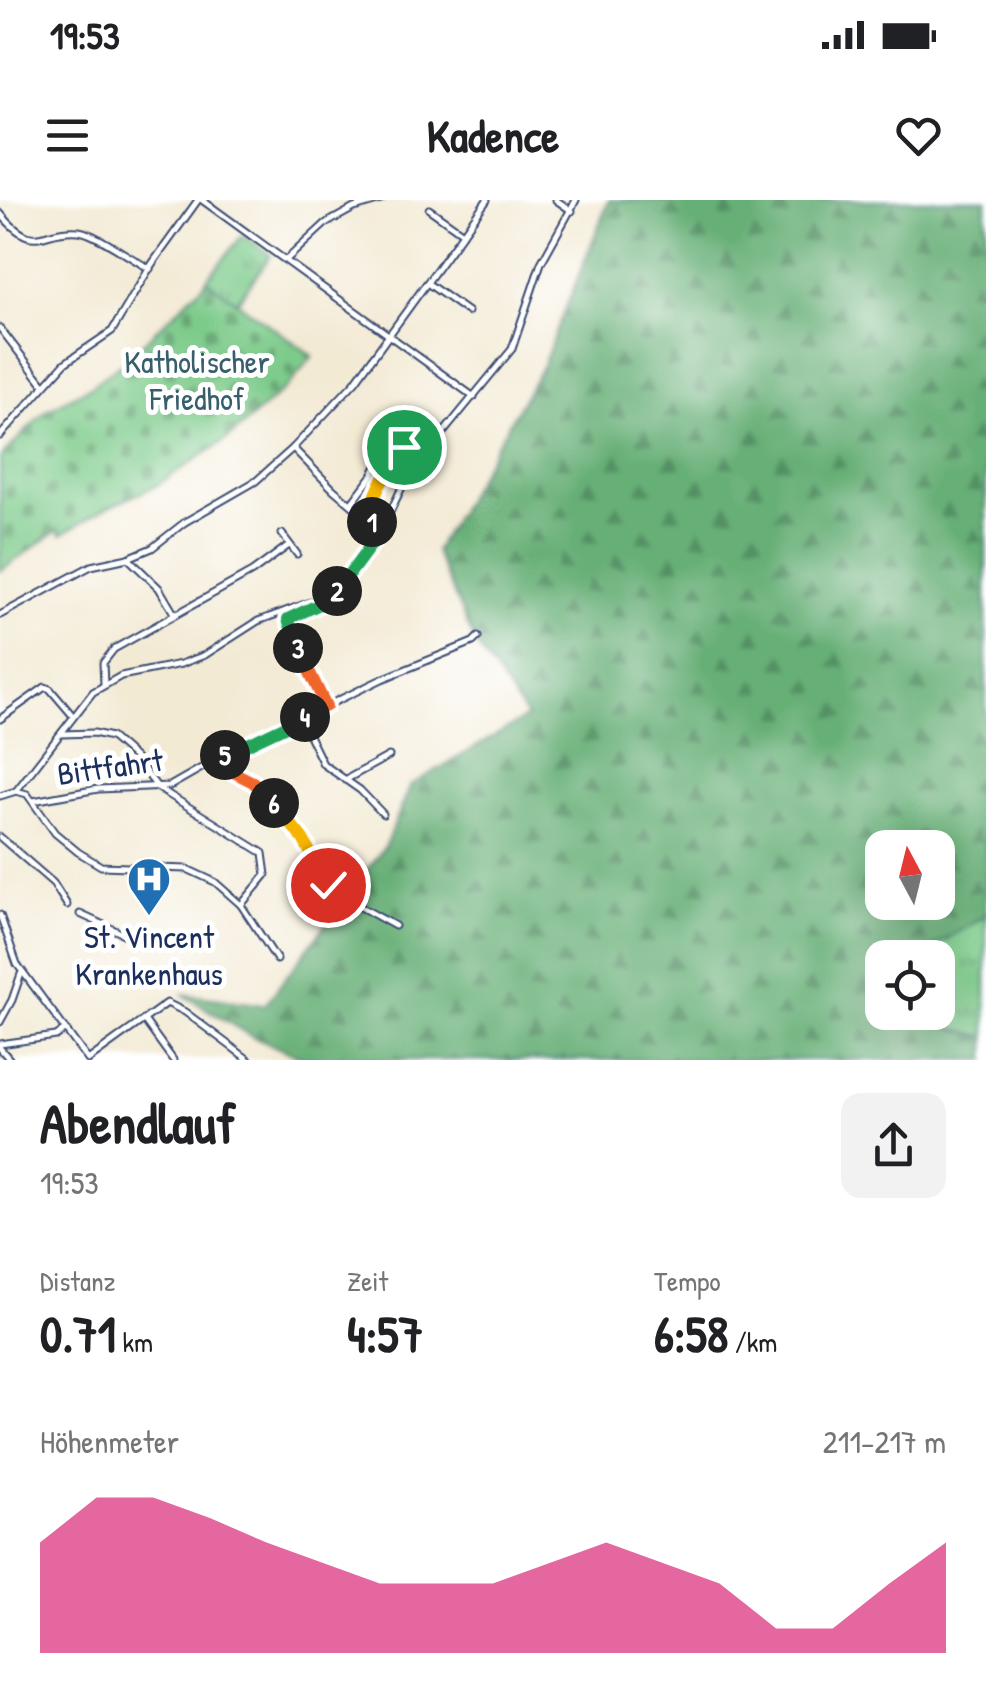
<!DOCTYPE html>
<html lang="de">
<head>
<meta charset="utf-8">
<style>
	:root { --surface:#fff; --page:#f2f2f2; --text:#202124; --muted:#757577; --accent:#db2777 }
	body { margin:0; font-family:"Patrick Hand",sans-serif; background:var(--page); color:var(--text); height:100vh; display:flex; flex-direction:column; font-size:38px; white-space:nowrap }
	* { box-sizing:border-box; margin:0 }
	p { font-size:32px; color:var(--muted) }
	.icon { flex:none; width:55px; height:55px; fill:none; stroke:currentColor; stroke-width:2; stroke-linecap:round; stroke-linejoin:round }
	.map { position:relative; height:860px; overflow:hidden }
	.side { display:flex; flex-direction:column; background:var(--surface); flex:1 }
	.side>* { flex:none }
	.needle { width:65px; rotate:353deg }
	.fabs { position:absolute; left:865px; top:630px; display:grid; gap:20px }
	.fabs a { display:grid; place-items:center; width:90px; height:90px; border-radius:20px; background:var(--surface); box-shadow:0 10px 40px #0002; font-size:50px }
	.pin { position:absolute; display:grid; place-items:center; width:85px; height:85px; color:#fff; margin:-42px; border:5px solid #fff; border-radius:50%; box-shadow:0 2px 10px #0007 }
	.km { position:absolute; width:50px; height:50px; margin:-25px; border-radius:50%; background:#222; color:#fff; font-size:28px; line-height:50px; text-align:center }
	.round { display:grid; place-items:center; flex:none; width:105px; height:105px; border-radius:20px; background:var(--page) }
	.headline { display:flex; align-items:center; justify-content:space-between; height:170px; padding:0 40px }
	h1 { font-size:55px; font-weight:800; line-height:75px }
	.metrics { display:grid; grid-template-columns:repeat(3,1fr); gap:15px; height:170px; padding:10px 40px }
	.metrics div { display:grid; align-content:center }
	.metrics b { font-size:50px; font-weight:800 }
	.metrics small { font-size:28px; font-weight:400 }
	.metrics p { font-size:28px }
	.chart { height:280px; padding:20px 40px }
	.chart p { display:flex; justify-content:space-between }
	.chart svg { width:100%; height:180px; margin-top:10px; fill:var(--accent); opacity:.7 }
	.status { display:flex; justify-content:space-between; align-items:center; height:70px; padding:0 50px; background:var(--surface); direction:ltr }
	.status svg { height:28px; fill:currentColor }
	header { display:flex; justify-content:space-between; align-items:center; height:130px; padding:0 40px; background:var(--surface); font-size:45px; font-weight:800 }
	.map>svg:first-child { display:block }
	.grass { fill:url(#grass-tufts); stroke:#4c7d74; stroke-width:2.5 }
	.forest { fill:url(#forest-firs); stroke:#406f6a; stroke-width:2.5; fill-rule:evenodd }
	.cemetery { fill:url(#cemetery-stones); stroke:#4c7d74; stroke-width:2.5 }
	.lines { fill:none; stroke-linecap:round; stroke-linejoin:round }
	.minor-casing { stroke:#3b4b70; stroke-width:9 }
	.minor { stroke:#fff; stroke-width:5 }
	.split-1-casing { stroke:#fff; stroke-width:20 }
	.split-2-casing { stroke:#fff; stroke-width:20 }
	.split-3-casing { stroke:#fff; stroke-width:20 }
	.split-4-casing { stroke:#fff; stroke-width:20 }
	.split-5-casing { stroke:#fff; stroke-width:20 }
	.split-6-casing { stroke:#fff; stroke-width:20 }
	.split-7-casing { stroke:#fff; stroke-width:20 }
	.split-1 { stroke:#f5b400; stroke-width:12 }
	.split-2 { stroke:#22a559; stroke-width:12 }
	.split-3 { stroke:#22a559; stroke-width:12 }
	.split-4 { stroke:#f0652b; stroke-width:12 }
	.split-5 { stroke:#22a559; stroke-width:12 }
	.split-6 { stroke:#f0652b; stroke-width:12 }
	.split-7 { stroke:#f5b400; stroke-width:12 }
	.labels { text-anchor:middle; stroke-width:10; stroke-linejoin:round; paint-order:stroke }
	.park-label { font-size:32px; fill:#385e6b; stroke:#fff }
	.street-label { font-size:32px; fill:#1b2f5e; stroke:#fff }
	.poi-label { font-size:32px; fill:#1b2f5e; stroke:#fff }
</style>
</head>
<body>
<div class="status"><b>19:53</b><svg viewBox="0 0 49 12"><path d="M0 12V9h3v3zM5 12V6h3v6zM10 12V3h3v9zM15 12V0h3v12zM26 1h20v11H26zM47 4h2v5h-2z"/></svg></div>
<header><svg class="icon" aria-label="menu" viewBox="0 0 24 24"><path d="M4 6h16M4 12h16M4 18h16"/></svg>Kadence<svg class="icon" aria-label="heart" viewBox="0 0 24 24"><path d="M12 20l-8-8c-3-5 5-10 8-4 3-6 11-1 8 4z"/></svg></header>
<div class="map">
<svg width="986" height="860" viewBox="0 0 986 860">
	<defs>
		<pattern id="grass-tufts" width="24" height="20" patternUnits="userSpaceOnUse" patternTransform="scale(2.5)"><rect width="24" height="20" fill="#7dcb8a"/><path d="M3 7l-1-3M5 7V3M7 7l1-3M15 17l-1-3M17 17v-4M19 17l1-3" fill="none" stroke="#66a574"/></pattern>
		<pattern id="forest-firs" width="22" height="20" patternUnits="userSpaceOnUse" patternTransform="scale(2.5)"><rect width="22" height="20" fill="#66af76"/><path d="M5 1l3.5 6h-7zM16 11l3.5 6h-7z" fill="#538f64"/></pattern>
		<pattern id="cemetery-stones" width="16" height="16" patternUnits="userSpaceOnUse" patternTransform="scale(2.5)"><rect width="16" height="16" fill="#7dcb8a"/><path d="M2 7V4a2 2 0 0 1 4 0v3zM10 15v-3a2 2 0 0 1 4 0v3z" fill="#66a574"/></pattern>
	</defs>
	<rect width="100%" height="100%" fill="#fff"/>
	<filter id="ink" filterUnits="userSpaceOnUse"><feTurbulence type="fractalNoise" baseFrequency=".01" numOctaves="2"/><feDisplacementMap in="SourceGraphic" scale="20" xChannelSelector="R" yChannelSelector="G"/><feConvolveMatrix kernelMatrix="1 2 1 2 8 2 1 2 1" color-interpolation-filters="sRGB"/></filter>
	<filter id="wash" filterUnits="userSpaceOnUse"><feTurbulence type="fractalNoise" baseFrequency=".0048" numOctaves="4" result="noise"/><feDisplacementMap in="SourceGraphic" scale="40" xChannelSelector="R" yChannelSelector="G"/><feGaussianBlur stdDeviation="2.25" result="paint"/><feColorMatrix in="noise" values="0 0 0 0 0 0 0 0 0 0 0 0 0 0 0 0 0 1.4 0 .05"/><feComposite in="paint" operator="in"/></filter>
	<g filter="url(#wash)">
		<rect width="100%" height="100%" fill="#f3ead4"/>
		<g class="grass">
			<path d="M 243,35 L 271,55 L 237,102 L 206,80 Z"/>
			<path d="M 986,715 L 986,837 L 947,827 L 916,813 L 938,812 L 938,758 L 917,757 Z"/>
		</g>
		<path class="forest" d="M 609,0 L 986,0 L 986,715 L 917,757 L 882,758 L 882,779 L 874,784 L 882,791 L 882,812 L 916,813 L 947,827 L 986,837 L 986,860 L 308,860 L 252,837 L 182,794 L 265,805 L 385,646 L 411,585 L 527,517 L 477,446 L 435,351 L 543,165 ZM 882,648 L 938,648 L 938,702 L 882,702 Z"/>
		<path class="cemetery" d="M 207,81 L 313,156 L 289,185 L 230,237 L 156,286 L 104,309 L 61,335 L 58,330 L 0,371 L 0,258 L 47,210 L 92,186 L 128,158 Z"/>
	</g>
	<g filter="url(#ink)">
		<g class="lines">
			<g class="minor-casing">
				<g id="minor">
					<path d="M 202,0 L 474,197"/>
					<path d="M 556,0 L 572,11"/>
					<path d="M 429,9 L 463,33"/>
					<path d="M 0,13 C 37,57 40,27 79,31 C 96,33 133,60 150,69"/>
					<path d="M 286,60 L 325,24 L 354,8 L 381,0"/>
					<path d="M 427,83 L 468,112"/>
					<path d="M 0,128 L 44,185"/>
					<path d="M 0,236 L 65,163 L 112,131 L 152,64 L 198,0"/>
					<path d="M 293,248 L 333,289 L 382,331"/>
					<path d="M 351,304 L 372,276 L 392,236 L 403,240 L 405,247 L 380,285 L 366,318"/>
					<path d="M 282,334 L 297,354"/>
					<path d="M 128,358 L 159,388 L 175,415"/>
					<path d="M 0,415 L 91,366 L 128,358 L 152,348 L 185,322 L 256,281 L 293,248 L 355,182 L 487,0"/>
					<path d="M 104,484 L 103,463 L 114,449 L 252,372 L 289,345"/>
					<path d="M 326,506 L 288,421 L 324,402 L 328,397"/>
					<path d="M 0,519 L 45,487 L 50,489 L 73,516"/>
					<path d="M 301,519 L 323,564 L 360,590 L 383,614"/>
					<path d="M 62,534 L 94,533 L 111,537 L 135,558 L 158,588 L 263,653 L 266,675 L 241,705"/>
					<path d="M 213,562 L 264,590 L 303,639 L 327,685 L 341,696 L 395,726"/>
					<path d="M 345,580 L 389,556"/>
					<path d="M 16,591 L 93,492 L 121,476 L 181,464 L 205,455 L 258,421 L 330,395 L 347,380 L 376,341 L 407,277 L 512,149 L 541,63 L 576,0"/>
					<path d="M 0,596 L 16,591 L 27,594 L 55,633 L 78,652 L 101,666 L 187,669 L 215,682 L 241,705 L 277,760"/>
					<path d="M 33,601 L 98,589 L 170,586 L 219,558 L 382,479 L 473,442 L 478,437"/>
					<path d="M 0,637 L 53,683 L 67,705"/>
					<path d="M 80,714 L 145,744"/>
					<path d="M 0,715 L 17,764 L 88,860 L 167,803 L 185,812 L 249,860"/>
					<path d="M 144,820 L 173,860"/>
					<path d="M 0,822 L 12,800 L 21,774"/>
					<path d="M 0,844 L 56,836 L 65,830"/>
					<path d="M 0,848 L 10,860"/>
				</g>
			</g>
			<use href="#minor" class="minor"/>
		</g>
	</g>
	<g class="lines" filter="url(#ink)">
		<g class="split-1-casing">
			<path id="split-1" d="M 372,322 L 366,318 L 380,285 L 404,247"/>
		</g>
		<g class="split-2-casing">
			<path id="split-2" d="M 337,391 L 382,330 L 372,322"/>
		</g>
		<g class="split-3-casing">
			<path id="split-3" d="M 298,448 L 288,419 L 324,402 L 337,391"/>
		</g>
		<g class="split-4-casing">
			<path id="split-4" d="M 298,448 L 326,506 L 305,517"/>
		</g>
		<g class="split-5-casing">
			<path id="split-5" d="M 225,555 L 305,517"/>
		</g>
		<g class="split-6-casing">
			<path id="split-6" d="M 225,555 L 213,562 L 253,582 L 274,603"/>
		</g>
		<g class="split-7-casing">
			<path id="split-7" d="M 274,603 L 303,639 L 328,685"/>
		</g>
		<use href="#split-1" class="split-1"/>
		<use href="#split-2" class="split-2"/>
		<use href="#split-3" class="split-3"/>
		<use href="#split-4" class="split-4"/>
		<use href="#split-5" class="split-5"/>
		<use href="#split-6" class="split-6"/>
		<use href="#split-7" class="split-7"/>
	</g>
	<defs>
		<g id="hospital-pin" transform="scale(2.25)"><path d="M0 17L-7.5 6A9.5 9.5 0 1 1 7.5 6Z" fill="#1f6fb2" stroke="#fff"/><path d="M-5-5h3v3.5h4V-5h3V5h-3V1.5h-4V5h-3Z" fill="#fff"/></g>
	</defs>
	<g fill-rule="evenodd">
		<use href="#hospital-pin" x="149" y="679"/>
	</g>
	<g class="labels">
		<g class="park-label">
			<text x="197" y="173">Katholischer<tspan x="197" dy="37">Friedhof</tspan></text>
		</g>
		<g class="street-label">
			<text transform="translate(110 567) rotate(-8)" y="11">Bittfahrt</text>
		</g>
		<g class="poi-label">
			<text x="149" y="748">St. Vincent<tspan x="149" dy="37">Krankenhaus</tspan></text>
		</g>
	</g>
</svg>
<div class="fabs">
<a><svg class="needle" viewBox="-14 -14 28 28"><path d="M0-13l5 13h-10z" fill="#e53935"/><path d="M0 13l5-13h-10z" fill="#757577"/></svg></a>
<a><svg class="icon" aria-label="locate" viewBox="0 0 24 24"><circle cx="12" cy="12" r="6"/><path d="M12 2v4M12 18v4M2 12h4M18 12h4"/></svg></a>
</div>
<div class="pin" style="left:404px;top:247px;background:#1e9e55"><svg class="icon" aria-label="arrive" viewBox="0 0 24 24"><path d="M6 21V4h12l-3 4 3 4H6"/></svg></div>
<div class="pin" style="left:328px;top:685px;background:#d93025"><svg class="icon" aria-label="check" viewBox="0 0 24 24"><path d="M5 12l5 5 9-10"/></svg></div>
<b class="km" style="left:372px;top:322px">1</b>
<b class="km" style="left:337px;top:391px">2</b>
<b class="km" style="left:298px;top:448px">3</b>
<b class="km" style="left:305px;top:517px">4</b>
<b class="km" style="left:225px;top:555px">5</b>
<b class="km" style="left:274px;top:603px">6</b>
</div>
<section class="side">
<div class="headline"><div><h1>Abendlauf</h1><p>19:53</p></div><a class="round"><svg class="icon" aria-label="share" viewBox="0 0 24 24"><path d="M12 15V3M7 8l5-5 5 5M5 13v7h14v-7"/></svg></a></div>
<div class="metrics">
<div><p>Distanz</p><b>0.71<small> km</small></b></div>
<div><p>Zeit</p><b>4:57</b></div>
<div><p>Tempo</p><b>6:58<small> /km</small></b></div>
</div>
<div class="chart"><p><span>Höhenmeter</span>211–217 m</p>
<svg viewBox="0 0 160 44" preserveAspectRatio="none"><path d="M0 44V17L10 6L20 6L30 11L40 17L50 22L60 27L70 27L80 27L90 22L100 17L110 22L120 27L130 38L140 38L150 27L160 17V44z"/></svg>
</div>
</section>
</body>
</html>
